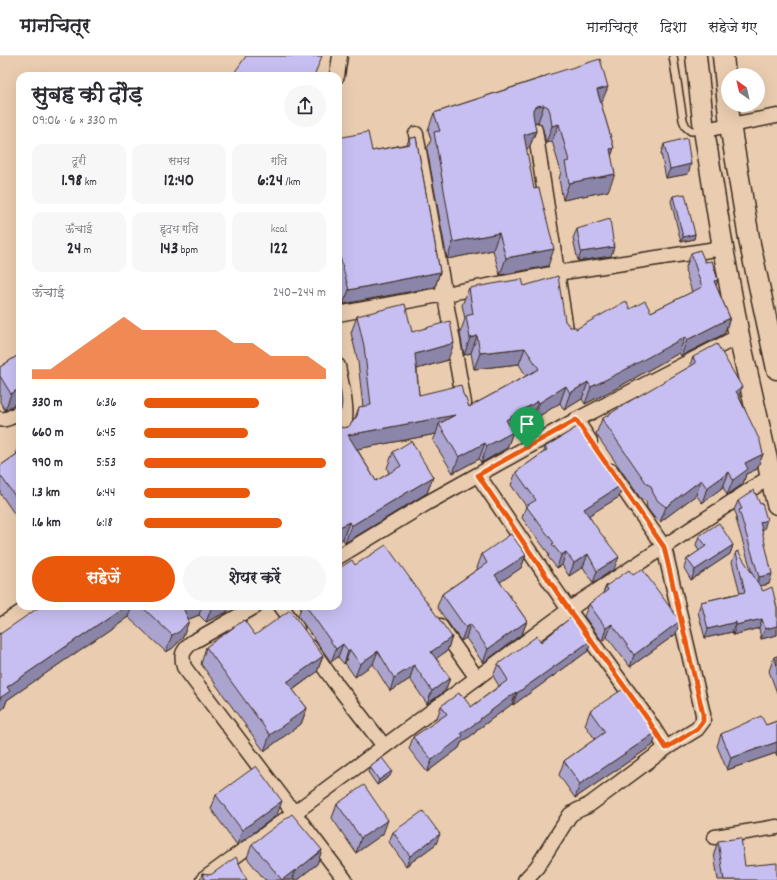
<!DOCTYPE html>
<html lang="hi">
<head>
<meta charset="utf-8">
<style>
	:root { --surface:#fff; --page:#f7f7f7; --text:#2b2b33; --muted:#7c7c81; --line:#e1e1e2; --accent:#ea580c }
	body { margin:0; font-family:Dekko,"Playpen Sans Deva",sans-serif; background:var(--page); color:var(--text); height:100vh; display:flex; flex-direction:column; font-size:15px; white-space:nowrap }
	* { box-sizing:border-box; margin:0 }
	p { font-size:13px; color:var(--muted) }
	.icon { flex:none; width:22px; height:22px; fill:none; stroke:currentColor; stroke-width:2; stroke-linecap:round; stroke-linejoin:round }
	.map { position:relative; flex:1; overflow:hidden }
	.panel { position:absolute; left:16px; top:16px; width:326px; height:538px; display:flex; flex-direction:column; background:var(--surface); border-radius:12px; box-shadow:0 4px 16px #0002 }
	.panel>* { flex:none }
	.needle { width:26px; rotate:326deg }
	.controls { position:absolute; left:721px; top:12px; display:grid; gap:8px }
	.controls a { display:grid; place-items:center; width:44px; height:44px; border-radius:50%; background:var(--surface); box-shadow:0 4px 16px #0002; font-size:20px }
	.pin { position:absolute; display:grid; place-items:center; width:34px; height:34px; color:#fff; margin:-41px -17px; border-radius:50% 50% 50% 0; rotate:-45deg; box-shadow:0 0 4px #0007 }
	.pin .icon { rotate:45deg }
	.round { display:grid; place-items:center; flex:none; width:42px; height:42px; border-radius:21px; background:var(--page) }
	.summary { display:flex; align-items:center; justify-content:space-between; height:68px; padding:0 16px }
	h1 { font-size:22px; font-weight:700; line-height:30px }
	.stats { display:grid; grid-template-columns:repeat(3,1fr); gap:6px; height:68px; padding:4px 16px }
	.stats div { display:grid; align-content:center; border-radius:10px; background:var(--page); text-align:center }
	.stats b { font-size:17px; font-weight:700 }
	.stats small { font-size:11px; font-weight:400 }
	.stats p { font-size:11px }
	.chart { height:112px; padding:8px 16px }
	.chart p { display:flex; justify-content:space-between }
	.chart svg { width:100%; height:72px; margin-top:4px; fill:var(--accent); opacity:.7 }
	.cta { display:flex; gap:8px; margin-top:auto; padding:8px 16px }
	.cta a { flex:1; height:46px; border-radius:24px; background:var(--accent); color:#fff; font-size:16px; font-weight:700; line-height:46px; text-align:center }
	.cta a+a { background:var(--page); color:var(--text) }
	ul { padding:0 16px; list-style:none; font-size:13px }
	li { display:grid; grid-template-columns:64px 48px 1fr; align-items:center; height:30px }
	li i { height:10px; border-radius:5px; background:var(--accent) }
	header { display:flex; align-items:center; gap:24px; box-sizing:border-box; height:56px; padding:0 20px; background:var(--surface); border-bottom:1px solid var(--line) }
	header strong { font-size:19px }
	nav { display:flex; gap:22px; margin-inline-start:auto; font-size:14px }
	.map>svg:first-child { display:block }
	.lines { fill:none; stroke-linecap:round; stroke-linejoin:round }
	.service-casing { stroke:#3b2a1e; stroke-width:10 }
	.minor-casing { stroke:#3b2a1e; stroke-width:17 }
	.secondary-casing { stroke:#3b2a1e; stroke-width:23 }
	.service { stroke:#eacdb0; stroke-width:7 }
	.minor { stroke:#eacdb0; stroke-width:14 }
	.secondary { stroke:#eacdb0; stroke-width:20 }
	.wall { fill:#aba4cf; stroke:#3b2a1e }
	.shaded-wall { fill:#8b86a9; stroke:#3b2a1e }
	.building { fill:#c7bff1; stroke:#3b2a1e }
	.route-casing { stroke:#fff; stroke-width:8 }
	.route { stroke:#ea580c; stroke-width:5 }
</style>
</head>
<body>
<header>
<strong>मानचित्र</strong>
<nav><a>मानचित्र</a><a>दिशा</a><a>सहेजे गए</a></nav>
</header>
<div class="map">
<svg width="777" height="824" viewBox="0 0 777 824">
	<rect width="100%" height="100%" fill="#eacdb0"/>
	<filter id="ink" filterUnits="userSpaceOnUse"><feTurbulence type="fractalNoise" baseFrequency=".025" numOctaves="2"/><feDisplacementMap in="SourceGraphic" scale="8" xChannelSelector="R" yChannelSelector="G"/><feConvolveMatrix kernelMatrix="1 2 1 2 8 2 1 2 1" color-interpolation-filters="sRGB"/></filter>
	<g filter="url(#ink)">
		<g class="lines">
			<g class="service-casing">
				<path id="service" d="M 673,0 L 683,64 L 686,71 L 691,75 L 703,74"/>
			</g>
			<g class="minor-casing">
				<g id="minor">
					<path d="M 337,20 L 340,0"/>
					<path d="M 535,74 L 567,280"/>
					<path d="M 704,74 L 777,60"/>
					<path d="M 416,78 L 464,347"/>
					<path d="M 338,258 L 557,217 L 723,192"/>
					<path d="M 338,310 C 341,328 353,367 338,380"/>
					<path d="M 0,363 C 7,365 14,359 20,356"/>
					<path d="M 576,364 L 590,385"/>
					<path d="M 478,419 L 569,554 L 647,662 L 666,692 L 697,673 L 703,665 L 703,658 L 664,491 L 611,415"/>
					<path d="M 338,501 L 427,447 L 576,364 L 739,280"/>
					<path d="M 256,550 L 191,587 C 182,596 181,599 184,611 L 294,757 L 577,548 L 771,420"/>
					<path d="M 281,550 L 297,572"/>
					<path d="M 0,570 L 30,550"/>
					<path d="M 440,570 L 477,622"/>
					<path d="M 310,591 L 333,624 L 384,690"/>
					<path d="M 715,781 L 777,771"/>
					<path d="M 203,824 L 294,757 L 345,824"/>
					<path d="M 525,824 L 537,811 L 570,759 C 576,754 582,753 589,749 L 666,692"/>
				</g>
			</g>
			<g class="secondary-casing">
				<g id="secondary">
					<path d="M 696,0 L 704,74 L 723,192 L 739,280 L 777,448"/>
					<path d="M 723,0 L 730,69 L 750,188 L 777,313"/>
				</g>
			</g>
			<use href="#service" class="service"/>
			<use href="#minor" class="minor"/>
			<use href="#secondary" class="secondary"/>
		</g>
		<g class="wall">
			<path d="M 545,20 L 601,48 L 614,92 L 611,100 L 608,135 L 563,144 L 559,123 L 561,116 L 552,85 L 546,87 L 543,73 L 541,68 L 538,66 L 534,67 L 536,75 L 529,92 L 526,93 L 548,210 L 500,219 L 493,194 L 447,203 L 427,93 L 431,84 L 428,74 L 434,57 L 544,21 Z"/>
			<path d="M 416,81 L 440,216 L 435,231 L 343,248 L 338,228 L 338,82 L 372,95 L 407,88 L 409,83 Z"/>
			<path d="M 664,88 L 688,118 L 666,122 L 661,97 Z"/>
			<path d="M 673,140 L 695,178 L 694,183 L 681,186 L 671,145 Z"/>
			<path d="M 577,173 L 611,200 L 578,205 L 573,182 Z"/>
			<path d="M 691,197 L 716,230 L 730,262 L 724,278 L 681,300 L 679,297 L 615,333 L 585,348 L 582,343 L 564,354 L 560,347 L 533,364 L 532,362 L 512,374 L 513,376 L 507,392 L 481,407 L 479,403 L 453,417 L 433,385 L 436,378 L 357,393 L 376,425 L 389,417 L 387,412 L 393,396 L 433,421 L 427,437 L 345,487 L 343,483 L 339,370 L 343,372 L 348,371 L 351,368 L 355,362 L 359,351 L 363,351 L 358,306 L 351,277 L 357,260 L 412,276 L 448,304 L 417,313 L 419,339 L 463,338 L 469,351 L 526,320 L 519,308 L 474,313 L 471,297 L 464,299 L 460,277 L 465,263 L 462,249 L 469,232 L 524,230 L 565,265 L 570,271 L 576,273 L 630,253 L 651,256 L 692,236 L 685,214 Z"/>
			<path d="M 20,298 L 20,345 L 5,354 L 0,346 L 0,311 Z"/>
			<path d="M 693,301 L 739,340 L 763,398 L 757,413 L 746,418 L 743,428 L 727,439 L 723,431 L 702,447 L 696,439 L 660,466 L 653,460 L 647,452 L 646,445 L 641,443 L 596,378 L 602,363 L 689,311 Z"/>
			<path d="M 20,384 L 20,467 L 18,464 L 18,463 L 0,437 L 0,410 L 17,398 L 16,396 Z"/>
			<path d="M 545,391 L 623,428 L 619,441 L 589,459 L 614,513 L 593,527 L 583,511 L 569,520 L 562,509 L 557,512 L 548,501 L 549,498 L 522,462 L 526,450 L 511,429 L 516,416 L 544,396 Z"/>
			<path d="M 738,445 L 764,473 L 762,474 L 769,528 L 760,530 L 763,535 L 777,552 L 777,579 L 761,583 L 759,572 L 733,579 L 732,576 L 705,582 L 698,556 L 701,546 L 740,537 L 732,506 L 736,496 L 752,517 L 736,463 L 737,460 L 734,454 Z"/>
			<path d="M 699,480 L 733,489 L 730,498 L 691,524 L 684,512 L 687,503 L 699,495 L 696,489 Z"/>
			<path d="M 482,498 L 526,499 L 521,512 L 500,526 L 527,565 L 522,578 L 483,607 L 466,582 L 461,585 L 437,551 L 442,538 L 478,513 L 477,512 Z"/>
			<path d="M 355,509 L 452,581 L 447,595 L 436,602 L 450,622 L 445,635 L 427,648 L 410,623 L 390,635 L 373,608 L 355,621 L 345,607 L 344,608 L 338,601 L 331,606 L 298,560 L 301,552 L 300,550 L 338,550 Z"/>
			<path d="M 606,530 L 676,578 L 630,611 L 607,581 L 602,585 L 584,560 L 589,548 L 603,537 Z"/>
			<path d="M 41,550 L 230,550 L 227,556 L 206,566 L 199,559 L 189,563 L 183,581 L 173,592 L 166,596 L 128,561 L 7,644 L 4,652 Z"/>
			<path d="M 255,579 L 323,600 L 317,616 L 293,634 L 307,652 L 301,668 L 264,695 L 201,608 L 206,591 Z"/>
			<path d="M 541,586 L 588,595 L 513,649 L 512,648 L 477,674 L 476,676 L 461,687 L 459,692 L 427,716 L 409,693 L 413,681 L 439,664 L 437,662 L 441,650 L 461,640 L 471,651 L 499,630 L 493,620 L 498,608 Z"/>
			<path d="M 777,600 L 777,637 L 769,615 L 774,601 Z"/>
			<path d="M 590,655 L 653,689 L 575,742 L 559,719 L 564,705 L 595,683 L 585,669 Z"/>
			<path d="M 777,665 L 777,700 L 776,697 L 727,714 L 717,690 L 721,678 L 766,669 Z"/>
			<path d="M 370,711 L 390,720 L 377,729 L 368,716 Z"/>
			<path d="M 216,739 L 277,759 L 237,789 L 211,753 Z"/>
			<path d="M 337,748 L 383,778 L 356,797 L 332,762 Z"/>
			<path d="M 393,776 L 436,788 L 406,810 L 389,786 Z"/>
			<path d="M 718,785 L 745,810 L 777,824 L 718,824 L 714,797 Z"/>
			<path d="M 252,788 L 322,794 L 317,808 L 297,824 L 265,824 L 247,802 Z"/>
			<path d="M 202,818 L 208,819 L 247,824 L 200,824 Z"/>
		</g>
		<g class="shaded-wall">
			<path d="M 608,31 L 601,48 L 597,34 Z"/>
			<path d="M 544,49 L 538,66 L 530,67 L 533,53 L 536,50 Z"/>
			<path d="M 559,68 L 552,85 L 546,87 L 552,70 Z"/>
			<path d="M 536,75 L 529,92 L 517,96 L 524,79 Z"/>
			<path d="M 614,92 L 608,109 L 610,93 Z"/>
			<path d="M 691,108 L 688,118 L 666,122 L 670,113 Z"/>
			<path d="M 615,118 L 608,135 L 563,144 L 569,127 Z"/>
			<path d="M 499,177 L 493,194 L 447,203 L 453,186 Z"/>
			<path d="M 695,178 L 694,183 L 681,186 L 683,181 Z"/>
			<path d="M 614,191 L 611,200 L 578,205 L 581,196 Z"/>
			<path d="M 554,193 L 548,210 L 500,219 L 506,202 Z"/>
			<path d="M 440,216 L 435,231 L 343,248 L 349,234 Z"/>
			<path d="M 718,224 L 712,240 L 714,225 Z"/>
			<path d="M 730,262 L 724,278 L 681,300 L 687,284 Z"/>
			<path d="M 477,280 L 471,297 L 464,299 L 470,282 Z"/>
			<path d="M 685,281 L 679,297 L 615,333 L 585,348 L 591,331 Z"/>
			<path d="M 454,287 L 448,304 L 409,315 L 415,298 Z"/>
			<path d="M 525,292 L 519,308 L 474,313 L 480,297 Z"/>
			<path d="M 588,326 L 582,343 L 564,354 L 570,337 Z"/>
			<path d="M 566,330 L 560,347 L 533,364 L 539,347 Z"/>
			<path d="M 742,331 L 737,346 L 736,335 Z"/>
			<path d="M 20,332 L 20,345 L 5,354 L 11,338 Z"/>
			<path d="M 538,345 L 532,362 L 500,381 L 506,364 Z"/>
			<path d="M 455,359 L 439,368 L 436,378 L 342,396 L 348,379 Z"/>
			<path d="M 513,376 L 507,392 L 481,407 L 487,390 Z"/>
			<path d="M 485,387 L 479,403 L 453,417 L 459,401 Z"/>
			<path d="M 763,398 L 757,413 L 746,418 L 743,428 L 727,439 L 733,424 L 745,407 Z"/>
			<path d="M 729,416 L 723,431 L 702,447 L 707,432 Z"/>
			<path d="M 433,421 L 427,437 L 345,487 L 351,470 Z"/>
			<path d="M 701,424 L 696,439 L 660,466 L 666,451 Z"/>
			<path d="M 623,428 L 619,441 L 580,465 L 584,453 Z"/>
			<path d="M 767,464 L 764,473 L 757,475 L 760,466 Z"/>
			<path d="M 349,466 L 343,483 L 338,486 L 338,472 Z"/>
			<path d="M 733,489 L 730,498 L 691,524 L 695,514 Z"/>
			<path d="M 566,496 L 562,509 L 557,512 L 561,499 Z"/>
			<path d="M 588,498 L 583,511 L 569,520 L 574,507 Z"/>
			<path d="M 526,499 L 521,512 L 490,533 L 495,519 Z"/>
			<path d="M 619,501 L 614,513 L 593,527 L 597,515 Z"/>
			<path d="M 772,518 L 769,528 L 756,531 L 759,521 Z"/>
			<path d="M 125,550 L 132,550 L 128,561 L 7,644 L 4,652 L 0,655 L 0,642 L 7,631 Z"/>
			<path d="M 188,550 L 202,550 L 199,559 L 177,568 L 183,552 Z"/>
			<path d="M 212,550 L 230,550 L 227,556 L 206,566 Z"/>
			<path d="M 762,563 L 759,572 L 733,579 L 736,569 Z"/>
			<path d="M 189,565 L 183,581 L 173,592 L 166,596 L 172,579 Z"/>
			<path d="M 527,565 L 522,578 L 483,607 L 488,593 Z"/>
			<path d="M 680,565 L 676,578 L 630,611 L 634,599 Z"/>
			<path d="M 736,566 L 732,576 L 705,582 L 708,573 Z"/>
			<path d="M 470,568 L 466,582 L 461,585 L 466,572 Z"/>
			<path d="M 612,568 L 607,581 L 602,585 L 606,572 Z"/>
			<path d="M 777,570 L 777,579 L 761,583 L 765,573 Z"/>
			<path d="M 452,581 L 447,595 L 427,609 L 431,596 Z"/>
			<path d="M 593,583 L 588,595 L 513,649 L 517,637 Z"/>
			<path d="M 343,588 L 338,601 L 331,606 L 336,593 Z"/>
			<path d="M 350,594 L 345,607 L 344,608 L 348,595 Z"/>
			<path d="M 378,595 L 373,608 L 355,621 L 360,608 Z"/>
			<path d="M 323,600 L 317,616 L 281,642 L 287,626 Z"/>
			<path d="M 414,609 L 410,623 L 390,635 L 394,622 Z"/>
			<path d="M 450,622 L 445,635 L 427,648 L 432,635 Z"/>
			<path d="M 516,636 L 512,648 L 477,674 L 476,676 L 461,687 L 459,692 L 427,716 L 432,704 L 461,677 Z"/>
			<path d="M 307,652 L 301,668 L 264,695 L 270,679 Z"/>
			<path d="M 658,675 L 653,689 L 575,742 L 580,728 Z"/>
			<path d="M 777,686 L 777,694 L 776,697 L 727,714 L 731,702 Z"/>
			<path d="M 392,715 L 390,720 L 377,729 L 379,724 Z"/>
			<path d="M 282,745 L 277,759 L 237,789 L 242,774 Z"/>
			<path d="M 388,764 L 383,778 L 356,797 L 361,782 Z"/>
			<path d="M 440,778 L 436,788 L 406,810 L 410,800 Z"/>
			<path d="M 322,794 L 317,808 L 297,824 L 293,824 L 296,815 Z"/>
			<path d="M 295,814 L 291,824 L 282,824 Z"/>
		</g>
		<g class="building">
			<path d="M 246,0 L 322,0 L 314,20 L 232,20 L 244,3 Z"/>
			<path d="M 600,3 L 608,31 L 597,34 L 614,92 L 610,93 L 615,118 L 569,127 L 565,106 L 569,105 L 559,68 L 552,70 L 550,56 L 548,51 L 544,49 L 536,50 L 533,53 L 533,58 L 536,75 L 524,79 L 534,133 L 539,132 L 554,193 L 506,202 L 499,177 L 453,186 L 434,76 L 440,75 L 434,57 L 545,21 L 545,20 Z"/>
			<path d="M 368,76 L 372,95 L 410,88 L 409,83 L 416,81 L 440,216 L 349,234 L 338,194 L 340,193 L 338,183 L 338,82 Z"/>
			<path d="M 687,82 L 691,108 L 670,113 L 664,88 Z"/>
			<path d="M 685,138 L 695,178 L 683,181 L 673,140 Z"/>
			<path d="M 610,163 L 614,191 L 581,196 L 577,173 Z"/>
			<path d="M 700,194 L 705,206 L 712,205 L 718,224 L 714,225 L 730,262 L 687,284 L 685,281 L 621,316 L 591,331 L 588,326 L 570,337 L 566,330 L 539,347 L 538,345 L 506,364 L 513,376 L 487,390 L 485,387 L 459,401 L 439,368 L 455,359 L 348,379 L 376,425 L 401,410 L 393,396 L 411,385 L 433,421 L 351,470 L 349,466 L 338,472 L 338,368 L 339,370 L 343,372 L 348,371 L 351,368 L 357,360 L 359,351 L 371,349 L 364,290 L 357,260 L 405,248 L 412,276 L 450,265 L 454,287 L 415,298 L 419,339 L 461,329 L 463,338 L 466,343 L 469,351 L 539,313 L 525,292 L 480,297 L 477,280 L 470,282 L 466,260 L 473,258 L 469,232 L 522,223 L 524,230 L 558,220 L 565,265 L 570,271 L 576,271 L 576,273 L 626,245 L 630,253 L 645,245 L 651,256 L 702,231 L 691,197 Z"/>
			<path d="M 717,288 L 742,331 L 736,335 L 760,385 L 763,398 L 745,407 L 748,413 L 733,424 L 729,416 L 707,432 L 701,424 L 666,451 L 658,445 L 653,437 L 651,430 L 647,428 L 602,363 L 630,345 L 696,307 L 693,301 Z"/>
			<path d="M 20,298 L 20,332 L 11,338 L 0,320 L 0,311 Z"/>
			<path d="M 338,313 L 342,346 L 341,354 L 338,358 Z"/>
			<path d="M 582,368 L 623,428 L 584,453 L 599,475 L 619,501 L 597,515 L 588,498 L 574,507 L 566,496 L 561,499 L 552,488 L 554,487 L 526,450 L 536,444 L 516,416 L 547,394 L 545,391 Z"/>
			<path d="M 20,396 L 20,447 L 0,419 L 0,410 Z"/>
			<path d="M 754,434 L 760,448 L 762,447 L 767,464 L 760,466 L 772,518 L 759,521 L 739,454 L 742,453 L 738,445 Z"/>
			<path d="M 719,467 L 733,489 L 695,514 L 687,503 L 706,490 L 699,480 Z"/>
			<path d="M 511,478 L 526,499 L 495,519 L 527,565 L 488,593 L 470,568 L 466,572 L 442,538 L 487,507 L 482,498 Z"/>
			<path d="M 386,489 L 452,581 L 431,596 L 450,622 L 432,635 L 414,609 L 394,622 L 378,595 L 360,608 L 350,594 L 348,595 L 343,588 L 336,593 L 306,550 L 338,550 L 338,513 L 352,504 L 355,509 Z"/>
			<path d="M 738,495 L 763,535 L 772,531 L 777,552 L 777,570 L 765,573 L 762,563 L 736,569 L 736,566 L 708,573 L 701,546 L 745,536 L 736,496 Z"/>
			<path d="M 642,513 L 680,565 L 634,599 L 612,568 L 606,572 L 589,548 L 608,534 L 606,530 L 629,514 L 633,519 Z"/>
			<path d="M 41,550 L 125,550 L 7,631 L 10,635 L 0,642 L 0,578 Z"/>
			<path d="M 141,550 L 188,550 L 183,552 L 189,565 L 179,576 L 172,579 Z"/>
			<path d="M 290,554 L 323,600 L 287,626 L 307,652 L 270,679 L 206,591 L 244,564 L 255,579 Z"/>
			<path d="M 575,558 L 593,583 L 517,637 L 516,636 L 480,663 L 481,664 L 461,677 L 463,680 L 432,704 L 413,681 L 447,658 L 441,650 L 459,637 L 461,640 L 462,639 L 471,651 L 508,624 L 498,608 L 537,580 L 541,586 Z"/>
			<path d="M 777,600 L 777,609 L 774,601 Z"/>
			<path d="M 623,633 L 637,653 L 641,650 L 658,675 L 580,728 L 564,705 L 605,676 L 590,655 Z"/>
			<path d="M 761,660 L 766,669 L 777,665 L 777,686 L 731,702 L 721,678 Z"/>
			<path d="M 382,702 L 392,715 L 379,724 L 370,711 Z"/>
			<path d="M 256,710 L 282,745 L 242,774 L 216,739 Z"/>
			<path d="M 364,729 L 388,764 L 361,782 L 337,748 Z"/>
			<path d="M 423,755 L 440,778 L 410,800 L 393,776 Z"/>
			<path d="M 292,758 L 322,794 L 296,815 L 295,814 L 282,824 L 252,788 Z"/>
			<path d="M 741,782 L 745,810 L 777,807 L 777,824 L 724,824 L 718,785 Z"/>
			<path d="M 236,801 L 247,824 L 205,824 L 202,818 L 208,819 L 212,818 Z"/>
		</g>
	</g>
	<g class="lines" filter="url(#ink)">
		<g class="route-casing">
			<path id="route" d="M 576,364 L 664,491 L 703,658 L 703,665 L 697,673 L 666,692 L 647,662 L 569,554 L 478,419 Z"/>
		</g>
		<use href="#route" class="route"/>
	</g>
</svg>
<div class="controls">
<a><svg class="needle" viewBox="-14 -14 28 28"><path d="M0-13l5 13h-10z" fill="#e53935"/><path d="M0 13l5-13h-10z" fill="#7c7c81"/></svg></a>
</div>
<div class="pin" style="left:527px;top:392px;background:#1e9e55"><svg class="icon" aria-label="arrive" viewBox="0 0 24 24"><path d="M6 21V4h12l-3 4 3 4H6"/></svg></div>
<section class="panel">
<div class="summary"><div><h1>सुबह की दौड़</h1><p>09:06 · 6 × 330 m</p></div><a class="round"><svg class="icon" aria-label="share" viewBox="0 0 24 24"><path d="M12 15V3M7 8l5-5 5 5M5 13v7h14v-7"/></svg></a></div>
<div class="stats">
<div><p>दूरी</p><b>1.98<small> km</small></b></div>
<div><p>समय</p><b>12:40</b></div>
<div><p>गति</p><b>6:24<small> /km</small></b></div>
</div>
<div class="stats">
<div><p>ऊँचाई</p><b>24<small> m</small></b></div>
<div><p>हृदय गति</p><b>143<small> bpm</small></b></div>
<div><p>kcal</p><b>122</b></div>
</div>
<div class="chart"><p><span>ऊँचाई</span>240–244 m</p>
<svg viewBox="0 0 160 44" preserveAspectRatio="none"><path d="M0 44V38L10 38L20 30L30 22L40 14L50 6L60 14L70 14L80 14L90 14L100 14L110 22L120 22L130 30L140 30L150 30L160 38V44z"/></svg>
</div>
<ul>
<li><b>330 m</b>6:36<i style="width:63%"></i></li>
<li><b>660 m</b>6:45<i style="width:57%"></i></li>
<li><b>990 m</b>5:53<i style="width:100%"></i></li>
<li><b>1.3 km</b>6:44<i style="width:58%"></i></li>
<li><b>1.6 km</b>6:18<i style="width:76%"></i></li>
</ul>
<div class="cta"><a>सहेजें</a><a>शेयर करें</a></div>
</section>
</div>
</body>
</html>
